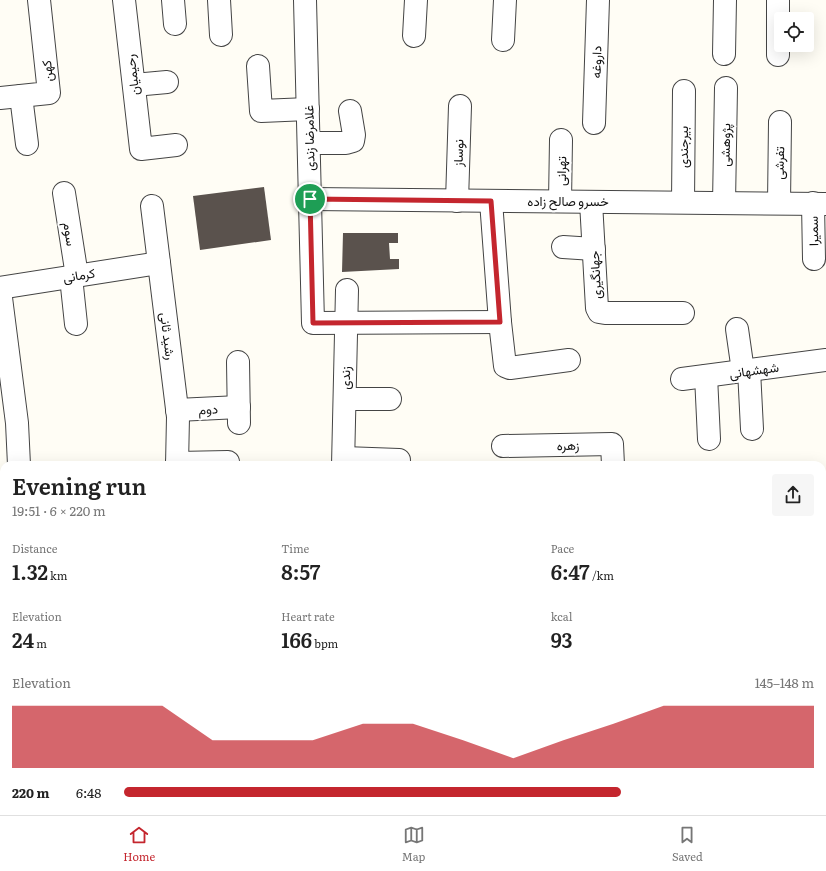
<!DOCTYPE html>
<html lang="en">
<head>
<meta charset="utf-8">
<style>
	:root { --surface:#fff; --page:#f6f6f6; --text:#222; --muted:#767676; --line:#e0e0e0; --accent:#c4262e }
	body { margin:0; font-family:Literata,Vazirmatn,serif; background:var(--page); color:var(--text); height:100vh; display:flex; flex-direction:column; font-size:15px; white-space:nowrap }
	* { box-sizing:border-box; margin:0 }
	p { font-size:13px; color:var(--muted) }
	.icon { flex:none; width:22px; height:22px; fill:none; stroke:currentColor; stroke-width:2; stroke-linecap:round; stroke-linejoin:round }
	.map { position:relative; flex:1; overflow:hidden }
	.details { position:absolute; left:0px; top:461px; width:826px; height:354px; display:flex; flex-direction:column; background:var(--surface); border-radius:12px 12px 0 0; box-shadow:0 4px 16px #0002 }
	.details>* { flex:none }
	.fabs { position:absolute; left:774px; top:12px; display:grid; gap:8px }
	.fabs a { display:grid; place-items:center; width:40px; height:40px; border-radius:4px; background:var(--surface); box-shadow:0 4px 16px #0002; font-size:20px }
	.pin { position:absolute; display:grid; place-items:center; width:34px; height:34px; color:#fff; margin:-17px; border:2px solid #fff; border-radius:50%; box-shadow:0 1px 4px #0007 }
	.round { display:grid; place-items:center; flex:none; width:42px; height:42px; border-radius:4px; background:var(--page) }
	.headline { display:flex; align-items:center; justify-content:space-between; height:68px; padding:0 12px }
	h1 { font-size:22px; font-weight:600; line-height:30px }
	.stats { display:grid; grid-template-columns:repeat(3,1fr); gap:6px; height:68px; padding:4px 12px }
	.stats div { display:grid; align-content:center }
	.stats b { font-size:20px; font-weight:600 }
	.stats small { font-size:11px; font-weight:400 }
	.stats p { font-size:11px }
	.chart { height:112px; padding:8px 12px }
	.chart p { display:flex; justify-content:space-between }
	.chart svg { width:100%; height:72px; margin-top:4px; fill:var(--accent); opacity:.7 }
	ul { padding:0 12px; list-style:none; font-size:13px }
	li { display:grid; grid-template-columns:64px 48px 1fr; align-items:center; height:30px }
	li i { height:10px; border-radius:5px; background:var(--accent) }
	.tabs { display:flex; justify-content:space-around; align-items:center; height:56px; border-top:1px solid var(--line); background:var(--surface); font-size:11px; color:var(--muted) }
	.tabs a { display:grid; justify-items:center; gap:2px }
	.tabs .on { color:var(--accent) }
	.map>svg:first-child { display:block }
	.building { fill:#5a524d }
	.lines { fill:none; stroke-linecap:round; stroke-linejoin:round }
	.minor-casing { stroke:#444; stroke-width:24 }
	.major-casing { stroke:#222; stroke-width:24 }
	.minor { stroke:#fff; stroke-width:22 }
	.major { stroke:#f9d66b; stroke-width:22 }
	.route-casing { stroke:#fff; stroke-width:8 }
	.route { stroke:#c4262e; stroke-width:5 }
	.labels { text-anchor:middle; stroke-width:4; stroke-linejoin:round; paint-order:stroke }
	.street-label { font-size:13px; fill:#111; stroke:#fff }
</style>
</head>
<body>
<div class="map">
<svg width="826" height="815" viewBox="0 0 826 815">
	<rect width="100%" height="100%" fill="#fffdf5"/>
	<g class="building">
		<path d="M 264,187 L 271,240 L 200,250 L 193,196 Z"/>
		<path d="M 343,233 L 398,233 L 398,243 L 389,243 L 390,259 L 399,259 L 399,269 L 342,272 Z"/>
		<path d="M 531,811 L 577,811 L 577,815 L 530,815 Z"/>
	</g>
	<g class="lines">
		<g class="minor-casing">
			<g id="minor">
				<path d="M 124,0 L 141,149 L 176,145"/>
				<path d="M 173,0 L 175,24"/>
				<path d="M 219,0 L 221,35"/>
				<path d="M 305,0 L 313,323 L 500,322"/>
				<path d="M 414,36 L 416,0"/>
				<path d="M 503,40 L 505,0"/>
				<path d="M 724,54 L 725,0"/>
				<path d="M 778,55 L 778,0"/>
				<path d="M 258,66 L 261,111 L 308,109"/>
				<path d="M 134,85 L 167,82"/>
				<path d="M 21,96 L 27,144"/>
				<path d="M 0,98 L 49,93 L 39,0"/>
				<path d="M 594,123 L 598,0"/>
				<path d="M 309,143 L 346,143 L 353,141 L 354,135 L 350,111"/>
				<path d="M 64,193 L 77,276"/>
				<path d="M 311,199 L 826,204"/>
				<path d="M 457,201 L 460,106"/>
				<path d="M 491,201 L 500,322 L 505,366 L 510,368 L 569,360"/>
				<path d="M 560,201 L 561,140"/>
				<path d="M 591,202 L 597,308 L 599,312 L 605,313 L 683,313"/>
				<path d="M 683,202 L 684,91"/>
				<path d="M 724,203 L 726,88"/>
				<path d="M 779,203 L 780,122"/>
				<path d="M 813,203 L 814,259"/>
				<path d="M 152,206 L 178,417 L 177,465"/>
				<path d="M 563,247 L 594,249"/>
				<path d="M 71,277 L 76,324"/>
				<path d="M 0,288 L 159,263"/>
				<path d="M 0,290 L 17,423 L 19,465"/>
				<path d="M 737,329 L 743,371"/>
				<path d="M 238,362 L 239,423"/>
				<path d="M 749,370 L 752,429"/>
				<path d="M 706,376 L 709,439"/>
				<path d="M 682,379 L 826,360"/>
				<path d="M 345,399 L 390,399"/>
				<path d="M 177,410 L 239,407"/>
				<path d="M 503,446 L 612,444 L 613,465"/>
				<path d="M 344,458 L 399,460"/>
				<path d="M 177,463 L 228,462"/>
				<path d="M 343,465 L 347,290"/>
				<path d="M 822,664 L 826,664"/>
				<path d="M 0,674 L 4,674"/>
				<path d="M 6,811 L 6,815"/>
				<path d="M 131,811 L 131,815"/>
				<path d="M 245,811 L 245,815"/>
				<path d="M 465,815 L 465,811"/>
				<path d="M 512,815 L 513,811"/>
				<path d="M 773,815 L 773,811"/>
			</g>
		</g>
		<g class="major-casing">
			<g id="major">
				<path d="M 822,639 L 826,639"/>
				<path d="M 0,646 L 4,646"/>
			</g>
		</g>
		<use href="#minor" class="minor"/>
		<use href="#major" class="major"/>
	</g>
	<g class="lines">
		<g class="route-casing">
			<path id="route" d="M 310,199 L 491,201 L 500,322 L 313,323 Z"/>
		</g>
		<use href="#route" class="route"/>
	</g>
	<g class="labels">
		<g class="street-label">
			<text transform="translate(596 62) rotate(-88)" y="5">داروغه</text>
			<text transform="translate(47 71) rotate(-96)" y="5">کهن</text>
			<text transform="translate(132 75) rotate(-97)" y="5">رحیمیان</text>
			<text transform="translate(309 138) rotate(-91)" y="5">غلامرضا زندی</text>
			<text transform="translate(725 145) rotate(-89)" y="5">پژوهشی</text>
			<text transform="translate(683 147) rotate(-90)" y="5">بیرجندی</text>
			<text transform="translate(458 153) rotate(-88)" y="5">نوساز</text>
			<text transform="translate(779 163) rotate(-89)" y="5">تفرشی</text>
			<text transform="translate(561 171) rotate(-89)" y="5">تهرانی</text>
			<text x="568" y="206">خسرو صالح زاده</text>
			<text transform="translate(813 231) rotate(-91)" y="5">سمیرا</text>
			<text transform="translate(70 234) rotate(81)" y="5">سوم</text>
			<text transform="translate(79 275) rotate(-9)" y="5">کرمانی</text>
			<text transform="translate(595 275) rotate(-93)" y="5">جهانگیری</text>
			<text transform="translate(168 336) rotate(83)" y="5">رشید ثانی</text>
			<text transform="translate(754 370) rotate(-8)" y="5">شهشهانی</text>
			<text transform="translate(345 378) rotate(-89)" y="5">زندی</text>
			<text transform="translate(208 409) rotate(-3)" y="5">دوم</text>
			<text transform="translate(568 445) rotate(-1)" y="5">زهره</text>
		</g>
	</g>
</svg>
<div class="fabs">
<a><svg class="icon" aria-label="locate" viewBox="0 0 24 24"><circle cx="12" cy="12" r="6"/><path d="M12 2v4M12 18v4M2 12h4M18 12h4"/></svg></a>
</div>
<div class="pin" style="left:310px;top:199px;background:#1e9e55"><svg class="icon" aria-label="arrive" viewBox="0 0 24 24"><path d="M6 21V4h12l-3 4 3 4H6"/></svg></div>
<section class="details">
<div class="headline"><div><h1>Evening run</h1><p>19:51 · 6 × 220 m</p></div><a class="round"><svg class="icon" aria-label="share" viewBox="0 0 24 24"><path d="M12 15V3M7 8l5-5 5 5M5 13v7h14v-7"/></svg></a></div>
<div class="stats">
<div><p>Distance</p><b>1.32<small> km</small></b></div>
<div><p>Time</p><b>8:57</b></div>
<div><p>Pace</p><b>6:47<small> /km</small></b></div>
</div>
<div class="stats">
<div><p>Elevation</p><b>24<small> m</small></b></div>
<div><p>Heart rate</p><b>166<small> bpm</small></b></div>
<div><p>kcal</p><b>93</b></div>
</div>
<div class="chart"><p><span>Elevation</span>145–148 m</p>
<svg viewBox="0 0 160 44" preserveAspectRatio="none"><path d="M0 44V6L10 6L20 6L30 6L40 27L50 27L60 27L70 17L80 17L90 27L100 38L110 27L120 17L130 6L140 6L150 6L160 6V44z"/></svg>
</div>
<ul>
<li><b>220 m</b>6:48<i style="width:72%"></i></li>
</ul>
</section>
</div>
<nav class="tabs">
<a class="on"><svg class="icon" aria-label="home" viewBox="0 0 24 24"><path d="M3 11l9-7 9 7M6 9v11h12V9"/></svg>Home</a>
<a><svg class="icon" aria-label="map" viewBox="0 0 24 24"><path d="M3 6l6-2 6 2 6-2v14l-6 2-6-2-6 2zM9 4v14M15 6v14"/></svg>Map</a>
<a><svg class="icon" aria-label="saved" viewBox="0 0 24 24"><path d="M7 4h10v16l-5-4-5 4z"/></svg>Saved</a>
</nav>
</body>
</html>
